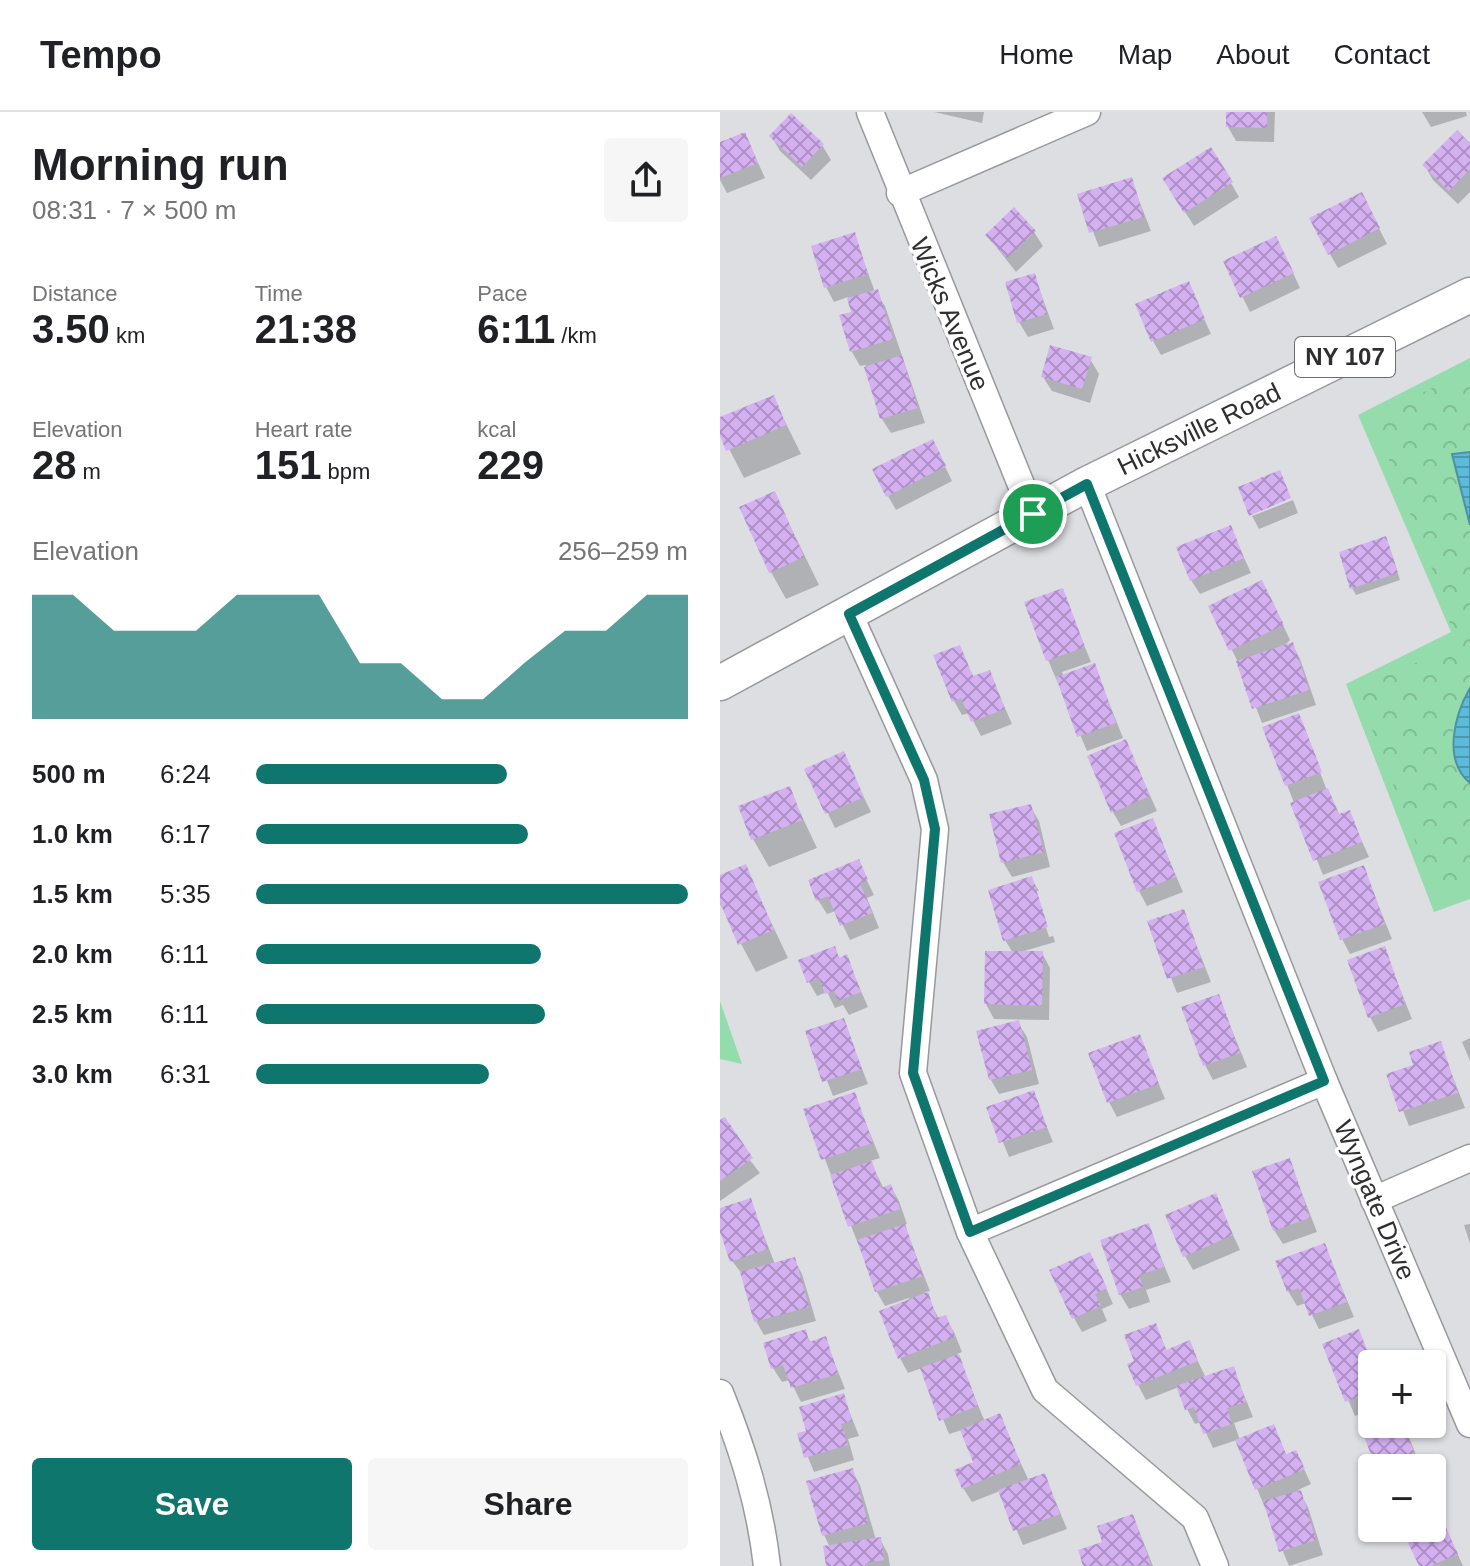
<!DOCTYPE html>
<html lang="en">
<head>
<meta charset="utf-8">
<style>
	:root { --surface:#fff; --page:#f6f6f6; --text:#202124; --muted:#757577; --line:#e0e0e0; --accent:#0f766e }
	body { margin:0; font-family:Arial,sans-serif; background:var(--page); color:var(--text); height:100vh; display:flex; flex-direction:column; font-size:30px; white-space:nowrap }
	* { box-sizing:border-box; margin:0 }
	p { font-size:26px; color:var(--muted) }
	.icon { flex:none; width:44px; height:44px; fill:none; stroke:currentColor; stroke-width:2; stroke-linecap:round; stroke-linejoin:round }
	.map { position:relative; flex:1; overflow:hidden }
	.panel { display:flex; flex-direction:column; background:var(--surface); width:720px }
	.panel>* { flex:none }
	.tools { position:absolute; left:638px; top:1238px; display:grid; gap:16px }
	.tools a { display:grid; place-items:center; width:88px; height:88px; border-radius:8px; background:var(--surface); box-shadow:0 2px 6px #0004; font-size:40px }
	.pin { position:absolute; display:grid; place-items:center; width:68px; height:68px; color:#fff; margin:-34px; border:4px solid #fff; border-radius:50%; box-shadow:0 2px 8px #0007 }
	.round { display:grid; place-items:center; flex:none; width:84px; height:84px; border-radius:8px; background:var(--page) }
	.overview { display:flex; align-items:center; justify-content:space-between; height:136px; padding:0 32px }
	h1 { font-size:44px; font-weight:700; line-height:60px }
	.figures { display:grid; grid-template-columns:repeat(3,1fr); gap:12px; height:136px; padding:8px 32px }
	.figures div { display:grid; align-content:center }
	.figures b { font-size:40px; font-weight:700 }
	.figures small { font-size:22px; font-weight:400 }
	.figures p { font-size:22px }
	.chart { height:224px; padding:16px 32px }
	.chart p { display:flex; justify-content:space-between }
	.chart svg { width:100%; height:144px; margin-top:8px; fill:var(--accent); opacity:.7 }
	.primary-button { display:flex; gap:16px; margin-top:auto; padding:16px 32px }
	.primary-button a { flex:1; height:92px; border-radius:8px; background:var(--accent); color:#fff; font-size:32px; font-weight:700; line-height:92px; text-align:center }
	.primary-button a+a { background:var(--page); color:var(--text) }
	ul { padding:0 32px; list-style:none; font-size:26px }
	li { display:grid; grid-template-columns:128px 96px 1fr; align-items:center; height:60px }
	li i { height:20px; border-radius:10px; background:var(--accent) }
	header { display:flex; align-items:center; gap:48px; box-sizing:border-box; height:112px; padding:0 40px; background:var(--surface); border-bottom:2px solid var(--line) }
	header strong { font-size:38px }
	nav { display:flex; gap:44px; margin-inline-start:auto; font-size:28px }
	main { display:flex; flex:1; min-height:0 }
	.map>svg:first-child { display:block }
	.green { fill:#95dcac }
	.forest { fill:url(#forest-crowns) }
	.water { fill:url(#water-rules); stroke:#4e91a6; stroke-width:2 }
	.shadow { fill:#0003 }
	.building { fill:url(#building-cross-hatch) }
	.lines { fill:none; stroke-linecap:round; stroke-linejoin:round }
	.minor-casing { stroke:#98999d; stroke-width:29 }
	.major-casing { stroke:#98999d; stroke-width:37 }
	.minor { stroke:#fff; stroke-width:26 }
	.major { stroke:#fff; stroke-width:34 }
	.route-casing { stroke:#fff; stroke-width:16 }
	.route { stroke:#0f766e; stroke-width:10 }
	.labels { text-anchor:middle; stroke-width:7; stroke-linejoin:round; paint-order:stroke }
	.shield { fill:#fff; stroke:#6d6d6f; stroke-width:2 }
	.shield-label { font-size:24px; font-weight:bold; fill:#2f2f31 }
	.street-label { font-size:26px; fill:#2f2f31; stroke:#fff }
</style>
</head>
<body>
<header>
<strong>Tempo</strong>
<nav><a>Home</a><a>Map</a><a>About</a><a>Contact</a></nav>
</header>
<main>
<section class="panel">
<div class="overview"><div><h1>Morning run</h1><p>08:31 · 7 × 500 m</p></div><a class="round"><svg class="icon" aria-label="share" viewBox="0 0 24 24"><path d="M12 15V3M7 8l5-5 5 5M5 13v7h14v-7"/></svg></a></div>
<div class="figures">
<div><p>Distance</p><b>3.50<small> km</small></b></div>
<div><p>Time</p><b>21:38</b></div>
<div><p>Pace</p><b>6:11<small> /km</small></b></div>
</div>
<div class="figures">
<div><p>Elevation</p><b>28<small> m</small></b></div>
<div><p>Heart rate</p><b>151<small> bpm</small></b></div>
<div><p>kcal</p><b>229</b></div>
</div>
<div class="chart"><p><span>Elevation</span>256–259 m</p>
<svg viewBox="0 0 160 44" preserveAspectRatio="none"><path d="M0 44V6L10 6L20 17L30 17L40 17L50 6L60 6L70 6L80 27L90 27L100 38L110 38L120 27L130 17L140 17L150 6L160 6V44z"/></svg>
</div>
<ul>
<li><b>500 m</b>6:24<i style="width:58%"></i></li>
<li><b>1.0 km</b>6:17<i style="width:63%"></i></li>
<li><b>1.5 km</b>5:35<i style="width:100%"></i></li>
<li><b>2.0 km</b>6:11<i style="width:66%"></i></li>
<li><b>2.5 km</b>6:11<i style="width:67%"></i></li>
<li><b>3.0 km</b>6:31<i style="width:54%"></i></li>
</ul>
<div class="primary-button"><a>Save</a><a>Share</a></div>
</section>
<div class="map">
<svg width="750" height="1454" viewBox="0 0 750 1454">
	<defs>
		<pattern id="forest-crowns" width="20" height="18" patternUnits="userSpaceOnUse" patternTransform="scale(2)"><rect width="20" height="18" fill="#95dcac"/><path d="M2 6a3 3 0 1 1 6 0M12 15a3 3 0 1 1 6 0" fill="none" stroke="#81bd94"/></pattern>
		<pattern id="water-rules" width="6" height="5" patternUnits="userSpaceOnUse" patternTransform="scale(2)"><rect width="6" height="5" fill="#5cbbd8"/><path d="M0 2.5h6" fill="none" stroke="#4c98b0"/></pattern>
		<pattern id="building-cross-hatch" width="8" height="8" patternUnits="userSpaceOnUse" patternTransform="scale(2)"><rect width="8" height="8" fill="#d5b1f2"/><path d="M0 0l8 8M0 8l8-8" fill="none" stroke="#ad90c5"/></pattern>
	</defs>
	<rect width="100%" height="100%" fill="#dddee2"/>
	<g class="green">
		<path d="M 750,246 L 750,787 L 714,800 L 626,572 L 731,520 L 638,303 Z"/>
		<path d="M 0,889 L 22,952 L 0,947 Z"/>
	</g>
	<path class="forest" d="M 745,261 L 750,263 L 750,340 L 732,343 L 750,413 L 750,576 L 733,619 L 743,665 L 750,671 L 750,770 L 729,779 L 707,761 L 640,586 L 650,569 L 721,541 L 732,524 L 727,495 L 658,320 C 678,288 712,276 745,261 Z"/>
	<g class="water">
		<path d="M 750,340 L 750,413 L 732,342 Z"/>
		<path d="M 750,576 L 750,671 C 722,648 735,602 750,576 Z"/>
	</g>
	<g class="shadow">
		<path d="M 214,0 L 264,0 L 262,11 Z"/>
		<path d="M 508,0 L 555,0 L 554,30 L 516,29 L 508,15 Z"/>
		<path d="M 702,0 L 746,0 L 747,4 L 711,15 Z"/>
		<path d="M 25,22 L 45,66 L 7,81 L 0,68 L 0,32 Z"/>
		<path d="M 52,25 L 102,33 L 111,48 L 91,68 L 60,39 Z"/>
		<path d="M 750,34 L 750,80 L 738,92 L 713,68 L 705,54 Z"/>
		<path d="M 411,68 L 431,119 L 379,135 L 359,83 Z"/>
		<path d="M 511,71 L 519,85 L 474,114 L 453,81 Z"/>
		<path d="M 649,97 L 667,132 L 618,156 L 610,142 Z"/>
		<path d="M 314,120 L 323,134 L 296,160 L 267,123 Z"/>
		<path d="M 134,123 L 155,180 L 165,194 L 205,311 L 171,321 L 162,307 L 146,253 L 140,254 L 132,240 L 121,205 L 133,201 L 128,185 L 114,190 L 106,175 Z"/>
		<path d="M 564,141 L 580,176 L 530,200 L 505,150 Z"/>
		<path d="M 314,163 L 334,217 L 308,225 L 299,210 Z"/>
		<path d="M 468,172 L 491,222 L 441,243 L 433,229 Z"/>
		<path d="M 370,247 L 379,262 L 370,291 L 332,279 L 323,265 Z"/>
		<path d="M 53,285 L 81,342 L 24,366 L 0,319 L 0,308 Z"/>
		<path d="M 220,344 L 232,369 L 176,398 L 168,384 Z"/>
		<path d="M 54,381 L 99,473 L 66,487 L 51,460 Z"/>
		<path d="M 573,388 L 578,401 L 539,417 L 532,404 Z"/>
		<path d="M 510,415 L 531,461 L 480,482 L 471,468 Z"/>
		<path d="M 669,433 L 680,468 L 636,483 L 632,476 Z"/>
		<path d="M 342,479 L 371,550 L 342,560 L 344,564 L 374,553 L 403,626 L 367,639 L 328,548 Z"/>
		<path d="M 550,485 L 570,528 L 563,535 L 572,532 L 580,547 L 596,593 L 542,611 L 520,554 L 490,495 Z"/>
		<path d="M 239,535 L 254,566 L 269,560 L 292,612 L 261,624 L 249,601 L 242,603 L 234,589 Z"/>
		<path d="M 578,603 L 606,676 L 620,704 L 629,701 L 649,745 L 603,763 L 567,673 Z"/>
		<path d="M 406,630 L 437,699 L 401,714 L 393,700 Z"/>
		<path d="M 123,642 L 151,700 L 115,716 L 87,658 Z"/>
		<path d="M 69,677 L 97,736 L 49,755 L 33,727 Z"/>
		<path d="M 310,694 L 319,709 L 330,755 L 292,765 L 283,750 Z"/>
		<path d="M 432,708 L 463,780 L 427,794 L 419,779 Z"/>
		<path d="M 138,750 L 154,783 L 147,786 L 159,816 L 130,828 L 116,799 L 107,802 L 98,788 Z"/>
		<path d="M 25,755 L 68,846 L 36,860 L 0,792 L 0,765 Z"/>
		<path d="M 643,755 L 672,827 L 630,842 L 622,827 Z"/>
		<path d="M 311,766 L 319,779 L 315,779 L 329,825 L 333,824 L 319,780 L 335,830 L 301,840 L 322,841 L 330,856 L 329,908 L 274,907 L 266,892 L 293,841 L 285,828 Z"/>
		<path d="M 463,799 L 491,870 L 457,881 L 429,811 Z"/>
		<path d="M 114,836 L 120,847 L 126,845 L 148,895 L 129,903 L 123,893 L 115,896 L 107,880 L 97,884 L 89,870 Z"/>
		<path d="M 664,837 L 692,907 L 658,920 L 650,905 Z"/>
		<path d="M 498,884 L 527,955 L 493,968 L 485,953 Z"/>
		<path d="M 123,908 L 148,972 L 113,984 L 88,920 Z"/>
		<path d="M 298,911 L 307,925 L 319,972 L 279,982 L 271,968 Z"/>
		<path d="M 419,924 L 445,987 L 397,1005 L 389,990 Z"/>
		<path d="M 750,926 L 750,949 L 742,930 Z"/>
		<path d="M 720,932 L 745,996 L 689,1014 L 669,963 L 696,954 Z"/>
		<path d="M 313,981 L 333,1030 L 289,1045 L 269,996 Z"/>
		<path d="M 134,982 L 160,1046 L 150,1049 L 164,1077 L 171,1075 L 179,1089 L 187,1112 L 184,1113 L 210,1179 L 205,1180 L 219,1207 L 225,1205 L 234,1220 L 242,1240 L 237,1242 L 265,1310 L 279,1304 L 309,1369 L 325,1364 L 347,1417 L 303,1433 L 280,1379 L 252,1390 L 243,1376 L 256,1351 L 242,1318 L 229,1322 L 202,1256 L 188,1261 L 180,1246 L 162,1200 L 190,1189 L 189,1186 L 165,1194 L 157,1180 L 86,999 Z"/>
		<path d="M 0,1010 L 40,1061 L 0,1089 Z"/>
		<path d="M 569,1048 L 597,1120 L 563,1132 L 554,1118 Z"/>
		<path d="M 495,1084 L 520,1138 L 473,1158 L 465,1144 Z"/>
		<path d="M 30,1088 L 55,1152 L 74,1147 L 82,1162 L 96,1209 L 44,1223 L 36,1209 L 23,1163 L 12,1149 L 0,1114 L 0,1099 Z"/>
		<path d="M 750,1112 L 750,1132 L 744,1113 Z"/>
		<path d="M 428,1114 L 451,1170 L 426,1178 L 430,1190 L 409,1197 L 400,1182 Z"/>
		<path d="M 604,1133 L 634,1205 L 599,1217 L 586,1191 L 577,1194 L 568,1179 Z"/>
		<path d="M 378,1157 L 393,1192 L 382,1197 L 387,1209 L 362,1220 L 354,1206 Z"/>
		<path d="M 435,1213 L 447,1239 L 469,1231 L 486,1266 L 513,1256 L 533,1305 L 514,1311 L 520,1328 L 553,1315 L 567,1344 L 576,1340 L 591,1372 L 578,1378 L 588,1395 L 603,1443 L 569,1454 L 517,1328 L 493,1336 L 481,1310 L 475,1312 L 467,1297 L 459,1275 L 426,1288 L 418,1273 L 417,1250 Z"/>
		<path d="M 85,1220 L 91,1231 L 105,1227 L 125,1277 L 81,1290 L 70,1268 L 62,1270 L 53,1256 Z"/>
		<path d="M 638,1220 L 653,1252 L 652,1298 L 635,1304 L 605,1233 Z"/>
		<path d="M 123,1284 L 139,1324 L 128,1327 L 134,1348 L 94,1360 L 79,1323 L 89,1320 Z"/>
		<path d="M 652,1312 L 684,1312 L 701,1356 L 658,1356 Z"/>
		<path d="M 132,1358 L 140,1373 L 156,1428 L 160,1427 L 168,1442 L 170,1454 L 108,1454 L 110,1435 L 104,1423 Z"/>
		<path d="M 712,1389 L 719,1401 L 743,1454 L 701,1454 L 684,1416 L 712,1416 Z"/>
		<path d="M 413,1404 L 433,1454 L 366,1454 L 361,1439 L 384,1431 Z"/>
	</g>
	<g class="building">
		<path d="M 506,0 L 547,0 L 547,16 L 506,15 Z"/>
		<path d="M 71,1 L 104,32 L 82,55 L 49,24 Z"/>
		<path d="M 737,18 L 750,31 L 750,57 L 729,79 L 702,53 Z"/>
		<path d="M 25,20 L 38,51 L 0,66 L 0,30 Z"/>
		<path d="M 491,35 L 513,70 L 464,101 L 442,66 Z"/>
		<path d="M 412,65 L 424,105 L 369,121 L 357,82 Z"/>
		<path d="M 642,80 L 660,116 L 608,143 L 589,106 Z"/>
		<path d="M 294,95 L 316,119 L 287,146 L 265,123 Z"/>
		<path d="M 135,120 L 148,162 L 104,176 L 91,134 Z"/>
		<path d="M 556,124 L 574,161 L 520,186 L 503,149 Z"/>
		<path d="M 315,161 L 327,202 L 297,211 L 285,170 Z"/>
		<path d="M 469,169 L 485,207 L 431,230 L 415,192 Z"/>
		<path d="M 158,177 L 173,227 L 130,240 L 119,203 L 131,200 L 127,186 Z"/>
		<path d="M 330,233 L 372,245 L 362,277 L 321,265 Z"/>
		<path d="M 182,243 L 198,296 L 160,307 L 144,255 Z"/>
		<path d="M 54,283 L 66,313 L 6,339 L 0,324 L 0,305 Z"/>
		<path d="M 213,327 L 226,354 L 166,385 L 152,357 Z"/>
		<path d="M 560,358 L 571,386 L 529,404 L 518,375 Z"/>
		<path d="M 55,379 L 84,445 L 49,461 L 19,395 Z"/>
		<path d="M 511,413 L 524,446 L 470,469 L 456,435 Z"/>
		<path d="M 666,424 L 678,461 L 630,477 L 619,440 Z"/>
		<path d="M 542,468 L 564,513 L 509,539 L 488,494 Z"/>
		<path d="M 343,476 L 365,535 L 326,549 L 304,490 Z"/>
		<path d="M 573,530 L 589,578 L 532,597 L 516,549 Z"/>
		<path d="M 240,533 L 253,564 L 270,558 L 285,597 L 251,610 L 241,586 L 232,590 L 213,543 Z"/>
		<path d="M 375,551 L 396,611 L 357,625 L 336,565 Z"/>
		<path d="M 579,601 L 602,660 L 565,674 L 542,615 Z"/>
		<path d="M 406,627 L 430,684 L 391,701 L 367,644 Z"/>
		<path d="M 124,639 L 144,685 L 105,702 L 84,657 Z"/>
		<path d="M 70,674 L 83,708 L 31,728 L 18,694 Z"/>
		<path d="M 608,676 L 619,702 L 630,698 L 642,730 L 593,749 L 570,691 Z"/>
		<path d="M 311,692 L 324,740 L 281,751 L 269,702 Z"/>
		<path d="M 433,706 L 456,765 L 417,780 L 394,721 Z"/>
		<path d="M 139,747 L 148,768 L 140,771 L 152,801 L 120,814 L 108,784 L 96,789 L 88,768 Z"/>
		<path d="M 26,752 L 54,818 L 18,833 L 0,790 L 0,763 Z"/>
		<path d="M 644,753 L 665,812 L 620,828 L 598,770 Z"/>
		<path d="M 312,764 L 328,815 L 283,829 L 268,778 Z"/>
		<path d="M 464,797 L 484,855 L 447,867 L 427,809 Z"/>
		<path d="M 115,834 L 119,846 L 127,842 L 141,880 L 118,889 L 114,879 L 105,882 L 99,866 L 87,871 L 78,848 Z"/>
		<path d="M 665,834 L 685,892 L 648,906 L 627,848 Z"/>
		<path d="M 265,839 L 323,839 L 322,894 L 264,892 Z"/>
		<path d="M 499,882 L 520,941 L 483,954 L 461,895 Z"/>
		<path d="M 124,906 L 142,957 L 102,970 L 85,919 Z"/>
		<path d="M 299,908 L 312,958 L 269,968 L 256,919 Z"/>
		<path d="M 420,922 L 439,972 L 387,991 L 368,941 Z"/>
		<path d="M 721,929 L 738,981 L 679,1000 L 666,962 L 693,953 L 689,940 Z"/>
		<path d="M 314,978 L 327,1015 L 279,1031 L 266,995 Z"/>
		<path d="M 135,980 L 153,1031 L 101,1048 L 83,997 Z"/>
		<path d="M 5,1005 L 33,1046 L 0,1069 L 0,1008 Z"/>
		<path d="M 570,1046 L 590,1106 L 553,1119 L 532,1059 Z"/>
		<path d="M 152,1049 L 161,1076 L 171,1072 L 180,1097 L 128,1115 L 110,1063 Z"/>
		<path d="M 496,1081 L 513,1123 L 463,1145 L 445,1103 Z"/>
		<path d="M 31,1086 L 48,1137 L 10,1150 L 0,1120 L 0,1096 Z"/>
		<path d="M 429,1111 L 444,1155 L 419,1163 L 423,1175 L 399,1183 L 380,1128 Z"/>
		<path d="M 185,1112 L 203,1164 L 155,1180 L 137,1128 Z"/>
		<path d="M 605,1131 L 627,1190 L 589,1204 L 579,1176 L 567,1180 L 555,1149 Z"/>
		<path d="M 370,1140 L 387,1176 L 375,1182 L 381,1194 L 352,1207 L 329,1158 Z"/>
		<path d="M 75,1145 L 89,1195 L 34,1210 L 20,1160 Z"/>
		<path d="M 208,1180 L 217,1206 L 226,1203 L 235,1225 L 178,1247 L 159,1199 Z"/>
		<path d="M 436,1211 L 446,1238 L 470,1228 L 478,1249 L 416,1274 L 407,1252 L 414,1249 L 404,1223 Z"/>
		<path d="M 86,1217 L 89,1230 L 106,1224 L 118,1262 L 71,1276 L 63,1253 L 51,1257 L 43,1231 Z"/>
		<path d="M 639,1217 L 652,1251 L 652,1280 L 625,1290 L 602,1232 Z"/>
		<path d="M 239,1242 L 258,1294 L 219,1309 L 200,1256 Z"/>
		<path d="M 514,1254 L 526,1290 L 507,1296 L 512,1312 L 483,1322 L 474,1295 L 465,1298 L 456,1274 Z"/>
		<path d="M 124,1281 L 132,1309 L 121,1312 L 128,1333 L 84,1346 L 77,1321 L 86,1319 L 79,1295 Z"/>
		<path d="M 280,1301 L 301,1352 L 242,1377 L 234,1358 L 253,1350 L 240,1318 Z"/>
		<path d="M 652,1310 L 683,1312 L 700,1356 L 656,1356 L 640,1314 Z"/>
		<path d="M 554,1312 L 566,1342 L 576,1338 L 585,1357 L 535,1378 L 515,1328 Z"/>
		<path d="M 133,1356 L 148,1411 L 102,1424 L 86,1369 Z"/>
		<path d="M 325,1361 L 340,1402 L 293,1419 L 278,1378 Z"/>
		<path d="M 581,1378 L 596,1428 L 559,1440 L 543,1389 Z"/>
		<path d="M 712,1385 L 738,1442 L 711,1454 L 699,1454 L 681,1416 L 712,1416 Z"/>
		<path d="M 413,1402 L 431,1453 L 363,1454 L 358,1438 L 382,1430 L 377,1414 Z"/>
		<path d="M 161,1425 L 164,1448 L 146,1451 L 146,1454 L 106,1454 L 103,1434 Z"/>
	</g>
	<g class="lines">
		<g class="minor-casing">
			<g id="minor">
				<path d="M 150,0 L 313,402"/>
				<path d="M 180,81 L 367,0"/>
				<path d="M 367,372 L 604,969 L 750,1312"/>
				<path d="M 129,502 L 204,668 L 215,717 L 193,961 L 250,1120 L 325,1278 L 475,1406 L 495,1454"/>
				<path d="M 654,1088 L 750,1046"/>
				<path d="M 250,1120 L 604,969"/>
				<path d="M 0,1281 C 23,1338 40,1392 47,1454"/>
			</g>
		</g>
		<g class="major-casing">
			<path id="major" d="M 0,571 L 367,372 L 750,183"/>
		</g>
		<use href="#minor" class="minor"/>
		<use href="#major" class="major"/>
	</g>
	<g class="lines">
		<g class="route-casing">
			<path id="route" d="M 367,372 L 604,969 L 250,1120 L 193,961 L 215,717 L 204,668 L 129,502 Z"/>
		</g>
		<use href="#route" class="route"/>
	</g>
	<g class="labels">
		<rect class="shield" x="575" y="225" width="100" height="40" rx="6"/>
		<g class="shield-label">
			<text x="625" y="253">NY 107</text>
		</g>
		<g class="street-label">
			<text transform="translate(230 202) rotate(67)" y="9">Wicks Avenue</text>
			<text transform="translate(479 317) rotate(-26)" y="9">Hicksville Road</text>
			<text transform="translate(655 1088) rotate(67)" y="9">Wyngate Drive</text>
		</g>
	</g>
</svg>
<div class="tools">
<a>+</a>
<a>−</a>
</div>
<div class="pin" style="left:313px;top:402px;background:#1e9e55"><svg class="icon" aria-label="arrive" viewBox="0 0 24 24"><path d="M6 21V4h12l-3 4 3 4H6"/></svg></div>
</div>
</main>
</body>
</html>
